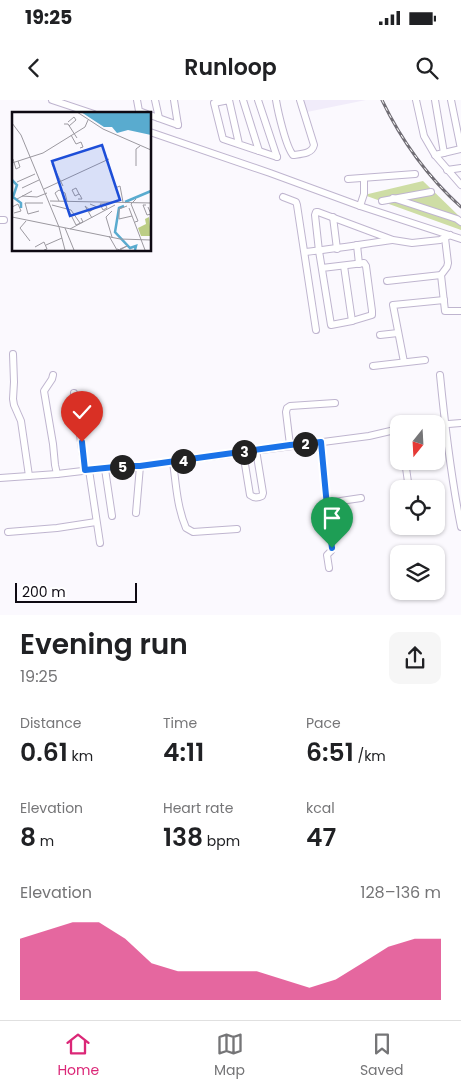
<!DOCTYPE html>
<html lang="en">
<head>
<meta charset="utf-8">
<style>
	:root { --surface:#fff; --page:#f6f6f6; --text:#202124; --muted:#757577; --line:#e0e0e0; --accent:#db2777 }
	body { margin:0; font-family:Poppins,sans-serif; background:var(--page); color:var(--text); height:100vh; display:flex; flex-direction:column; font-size:19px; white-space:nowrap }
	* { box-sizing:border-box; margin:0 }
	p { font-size:16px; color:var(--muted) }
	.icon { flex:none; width:28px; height:28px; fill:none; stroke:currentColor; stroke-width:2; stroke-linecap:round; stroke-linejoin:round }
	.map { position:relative; height:515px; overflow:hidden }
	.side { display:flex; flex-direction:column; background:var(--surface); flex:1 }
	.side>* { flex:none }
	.needle { width:32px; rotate:198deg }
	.fabs { position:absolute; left:390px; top:315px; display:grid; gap:10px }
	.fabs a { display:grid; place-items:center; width:55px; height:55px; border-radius:10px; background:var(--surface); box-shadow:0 1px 4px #0004; font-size:25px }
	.scale { position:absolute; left:15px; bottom:12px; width:122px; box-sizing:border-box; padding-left:5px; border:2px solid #0e0a13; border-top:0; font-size:14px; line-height:18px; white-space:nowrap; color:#0e0a13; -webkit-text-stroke:4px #fff; paint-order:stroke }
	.pin { position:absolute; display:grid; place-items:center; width:42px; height:42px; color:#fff; margin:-51px -21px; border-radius:50% 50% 50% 0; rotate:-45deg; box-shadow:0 0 5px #0007 }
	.pin .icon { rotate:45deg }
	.km { position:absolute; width:25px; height:25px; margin:-12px; border-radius:50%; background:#222; color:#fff; font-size:14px; line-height:25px; text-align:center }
	.round { display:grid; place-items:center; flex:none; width:52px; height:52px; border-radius:10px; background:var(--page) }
	.headline { display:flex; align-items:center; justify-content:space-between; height:85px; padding:0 20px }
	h1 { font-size:28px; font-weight:600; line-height:38px }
	.stats { display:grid; grid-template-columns:repeat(3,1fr); gap:8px; height:85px; padding:5px 20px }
	.stats div { display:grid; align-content:center }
	.stats b { font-size:25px; font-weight:600 }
	.stats small { font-size:14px; font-weight:400 }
	.stats p { font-size:14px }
	.chart { height:140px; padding:10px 20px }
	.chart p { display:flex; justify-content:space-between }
	.chart svg { width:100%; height:90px; margin-top:5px; fill:var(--accent); opacity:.7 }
	.status { display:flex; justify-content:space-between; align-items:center; height:35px; padding:0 25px; background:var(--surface); direction:ltr }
	.status svg { height:14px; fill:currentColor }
	header { display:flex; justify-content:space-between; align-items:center; height:65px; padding:0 20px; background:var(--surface); font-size:22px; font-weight:600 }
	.menu { display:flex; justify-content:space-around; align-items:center; height:70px; border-top:1px solid var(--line); background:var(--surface); font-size:14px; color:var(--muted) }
	.menu a { display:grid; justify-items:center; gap:2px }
	.menu .on { color:var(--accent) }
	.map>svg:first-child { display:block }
	.built { fill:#f1ecfa }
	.green { fill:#cedda5 }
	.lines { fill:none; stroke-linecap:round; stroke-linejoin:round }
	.minor-casing { stroke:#bfb5cf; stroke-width:8 }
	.minor { stroke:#fff; stroke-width:6 }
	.rail-casing { stroke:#716e75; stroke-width:3 }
	.rail { stroke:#fff; stroke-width:1; stroke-dasharray:4; stroke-linecap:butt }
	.route-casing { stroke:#fff; stroke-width:10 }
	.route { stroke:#1a73e8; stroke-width:6 }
	.inset-river { fill:none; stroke:#59abcf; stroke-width:2.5 }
	.inset-road { fill:none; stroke:#9c99a0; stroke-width:1 }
	.view { fill:#1d4ed8; fill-opacity:0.15; stroke:#1d4ed8; stroke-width:2.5 }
	.inset-edge { fill:none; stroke:#0e0a13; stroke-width:2.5 }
</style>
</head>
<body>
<div class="status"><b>19:25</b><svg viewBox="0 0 49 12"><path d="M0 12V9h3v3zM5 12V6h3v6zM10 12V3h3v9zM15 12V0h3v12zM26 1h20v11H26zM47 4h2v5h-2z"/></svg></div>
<header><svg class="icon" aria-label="back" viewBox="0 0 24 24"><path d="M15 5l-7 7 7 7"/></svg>Runloop<svg class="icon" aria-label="search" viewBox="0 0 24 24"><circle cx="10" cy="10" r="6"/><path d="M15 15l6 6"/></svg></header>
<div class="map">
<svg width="461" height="515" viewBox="0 0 461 515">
	<rect width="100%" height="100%" fill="#fbf9fe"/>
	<g class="built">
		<path d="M 303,0 L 366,0 L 307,12 Z"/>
		<path d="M 380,0 L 383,0 L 399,29 L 415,54 L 434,77 L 461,105 L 461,109 L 441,90 L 413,56 L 396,30 Z"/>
	</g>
	<path class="green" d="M 423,81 L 461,118 L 461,130 L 364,95 Z"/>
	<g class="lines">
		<g class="minor-casing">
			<g id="minor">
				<path d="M 52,0 L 94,14"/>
				<path d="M 137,0 L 139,11 L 147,14"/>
				<path d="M 155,0 L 159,18"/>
				<path d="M 174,0 L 178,25"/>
				<path d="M 243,0 L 259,51"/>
				<path d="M 258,0 L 277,57"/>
				<path d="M 276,0 C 278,12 286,47 293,55 C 301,54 312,54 314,45 L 300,0"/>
				<path d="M 416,0 L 424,36 L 435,55 L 461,85"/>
				<path d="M 435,0 L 444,53"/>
				<path d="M 451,0 L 461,49"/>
				<path d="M 150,15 L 178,25"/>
				<path d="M 150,32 L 270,73 L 360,106 L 461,139"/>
				<path d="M 239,44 L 229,0 L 214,3 L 223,39 L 277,57"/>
				<path d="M 435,55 L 461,49"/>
				<path d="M 447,70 L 461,68"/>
				<path d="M 348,79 L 415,74"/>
				<path d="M 283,97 L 296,102 L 297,105 L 316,230"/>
				<path d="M 393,98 L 457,119 L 461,122"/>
				<path d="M 382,101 L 431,92"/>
				<path d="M 360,106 L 364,94 L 364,78"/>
				<path d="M 333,117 L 337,149"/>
				<path d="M 0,120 L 4,120"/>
				<path d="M 445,138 L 448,163 L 447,167 L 441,175 L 445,211 L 461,211"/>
				<path d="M 357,145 L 359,164"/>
				<path d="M 305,152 C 334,149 363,144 392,140"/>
				<path d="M 344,166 L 352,221"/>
				<path d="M 322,168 L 364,163 L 366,166 L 372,211 L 372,215 L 352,221 L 331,225 L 319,151 L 315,115 L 316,112 L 318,112 L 393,140 L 412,143 L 440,140 L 450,135"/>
				<path d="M 387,181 L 441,175"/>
				<path d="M 380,235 L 398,233"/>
				<path d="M 13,254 L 14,282 L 13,299 L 14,305 L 21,321 L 29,376"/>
				<path d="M 404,262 L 393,205 L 444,200"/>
				<path d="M 373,266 L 425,260"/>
				<path d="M 53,275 L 52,279 L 44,291 L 53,344 L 55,365 L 57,374"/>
				<path d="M 440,275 C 445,326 451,377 461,427"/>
				<path d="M 74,293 L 85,370"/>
				<path d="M 436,325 L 461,323"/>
				<path d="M 321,342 L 328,417 L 332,448 L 331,451 L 327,455 L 329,468"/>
				<path d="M 290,345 L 286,312 L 287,308 L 290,306 L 335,303"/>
				<path d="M 243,352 L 250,395 C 254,398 258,398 262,396 L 263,393 L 256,350"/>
				<path d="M 405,361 L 409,389"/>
				<path d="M 173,362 C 176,384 177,407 186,428 L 193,432 L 237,429"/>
				<path d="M 105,369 L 112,416"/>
				<path d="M 89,370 L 100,443"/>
				<path d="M 0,378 L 57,374 L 125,366 L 140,366 L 369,336 L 399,329"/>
				<path d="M 327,403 L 361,398"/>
				<path d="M 136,413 L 140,366"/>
				<path d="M 8,432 L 57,428 L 96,422"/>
			</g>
		</g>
		<use href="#minor" class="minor"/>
		<g class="rail-casing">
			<path id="rail" d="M 382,0 C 401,40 428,77 461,107"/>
		</g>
		<use href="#rail" class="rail"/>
	</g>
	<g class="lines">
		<g class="route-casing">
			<path id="route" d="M 82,342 L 85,370 L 125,366 L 140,366 L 290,345 L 321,342 L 328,417 L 332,448"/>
		</g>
		<use href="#route" class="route"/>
	</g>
	<g transform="translate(12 12)">
		<rect width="139" height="139" fill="#fbf9fe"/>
		<path d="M 137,105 L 139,124 L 129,124 L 126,116 L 134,112 L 133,107 Z" fill="#bccd86"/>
		<path d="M 69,0 L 139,0 L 139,23 L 116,18 L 105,21 L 100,15 L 92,15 Z" fill="#59abcf"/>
		<path class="inset-river" d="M 0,68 L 5,73 L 1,85 L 9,91 L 9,96M 113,90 L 139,79M 112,94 L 107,96 L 103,120 L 118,136 L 124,134 L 123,138"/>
		<path class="inset-road" d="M 65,0 L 91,17 L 139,38M 56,10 L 62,5 L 64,8 L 57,14M 0,11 L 9,23 L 47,115M 52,12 L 56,12 L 65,26M 59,23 L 64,32 L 69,30 L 71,35 L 68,36M 1,47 L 4,57 L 8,55 L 6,49M 0,51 L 31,41 L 73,15 L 76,8M 40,52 L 51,74M 124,54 L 124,37 L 128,34M 5,70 L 23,62M 10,76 L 27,68M 103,76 L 108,74 L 111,90M 32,77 L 97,47M 10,84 L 25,85 L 35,81M 5,87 L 20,79M 66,87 L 70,87 L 68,83 L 67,82 L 64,76 L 60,78 L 63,84 L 67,82M 38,89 L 139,91M 47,89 L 43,81 L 47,78 L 53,81 L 55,89M 88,92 L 93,92 L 95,96 L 91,98 ZM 40,93 L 59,98 L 68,111M 134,93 L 131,93 L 135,103 L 139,102 L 136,95M 115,94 L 107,97 L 107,107 L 120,104M 0,95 L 6,92 L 9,99 L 2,101M 117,96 L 133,138M 27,99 L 16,102 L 13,91 L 31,91M 57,99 L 64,113 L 71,110 L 69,106M 79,99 L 73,94 L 80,106M 100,99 L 94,105 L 100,125M 77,100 L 85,95 L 78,92M 0,105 L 108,127 L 139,128M 14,109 L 8,116 L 18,129M 123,110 L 126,109 L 119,92 L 124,87M 47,115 L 53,138M 53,116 L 62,138M 58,117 L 103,93M 97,124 L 105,138M 34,133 L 50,126M 23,135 L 32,130 L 35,137 L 32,138M 105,137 L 108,138 L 115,134 L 108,137"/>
		<path class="view" d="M 90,33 L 108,88 L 58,104 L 40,49 Z"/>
		<rect width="139" height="139" class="inset-edge"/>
	</g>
</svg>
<div class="fabs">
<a><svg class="needle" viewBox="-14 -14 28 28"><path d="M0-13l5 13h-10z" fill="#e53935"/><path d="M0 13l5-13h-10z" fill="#757577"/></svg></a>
<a><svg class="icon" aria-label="locate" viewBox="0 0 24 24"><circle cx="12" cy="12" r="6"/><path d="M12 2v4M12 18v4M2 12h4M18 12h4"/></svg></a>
<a><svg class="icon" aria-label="layers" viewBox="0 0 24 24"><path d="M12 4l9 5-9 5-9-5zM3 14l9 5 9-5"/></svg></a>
</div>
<div class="scale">200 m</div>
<div class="pin" style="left:332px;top:448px;background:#1e9e55"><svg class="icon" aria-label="arrive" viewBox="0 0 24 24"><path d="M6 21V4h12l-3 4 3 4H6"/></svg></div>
<div class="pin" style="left:82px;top:342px;background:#d93025"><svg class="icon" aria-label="check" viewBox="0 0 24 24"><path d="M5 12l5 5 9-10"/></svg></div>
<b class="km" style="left:305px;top:344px">2</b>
<b class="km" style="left:244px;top:352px">3</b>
<b class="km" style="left:183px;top:361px">4</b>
<b class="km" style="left:122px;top:367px">5</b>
</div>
<section class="side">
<div class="headline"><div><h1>Evening run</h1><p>19:25</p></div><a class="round"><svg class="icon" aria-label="share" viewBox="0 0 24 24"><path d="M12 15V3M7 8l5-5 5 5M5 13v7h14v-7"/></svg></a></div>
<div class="stats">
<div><p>Distance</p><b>0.61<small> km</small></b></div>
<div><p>Time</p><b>4:11</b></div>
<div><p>Pace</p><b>6:51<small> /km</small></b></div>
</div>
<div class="stats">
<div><p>Elevation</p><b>8<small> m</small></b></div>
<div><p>Heart rate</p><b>138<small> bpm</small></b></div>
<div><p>kcal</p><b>47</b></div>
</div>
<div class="chart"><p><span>Elevation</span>128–136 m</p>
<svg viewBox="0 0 160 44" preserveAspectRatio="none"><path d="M0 44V14L10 10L20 6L30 6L40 14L50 26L60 30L70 30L80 30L90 30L100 34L110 38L120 34L130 26L140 18L150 14L160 14V44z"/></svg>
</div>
</section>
<nav class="menu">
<a class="on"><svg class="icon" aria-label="home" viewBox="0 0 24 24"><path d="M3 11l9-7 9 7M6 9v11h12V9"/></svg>Home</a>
<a><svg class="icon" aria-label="map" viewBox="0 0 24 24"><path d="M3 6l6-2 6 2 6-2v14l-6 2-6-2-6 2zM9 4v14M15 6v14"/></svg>Map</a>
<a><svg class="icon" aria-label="saved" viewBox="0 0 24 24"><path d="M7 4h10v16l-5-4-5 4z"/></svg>Saved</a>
</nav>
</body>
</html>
